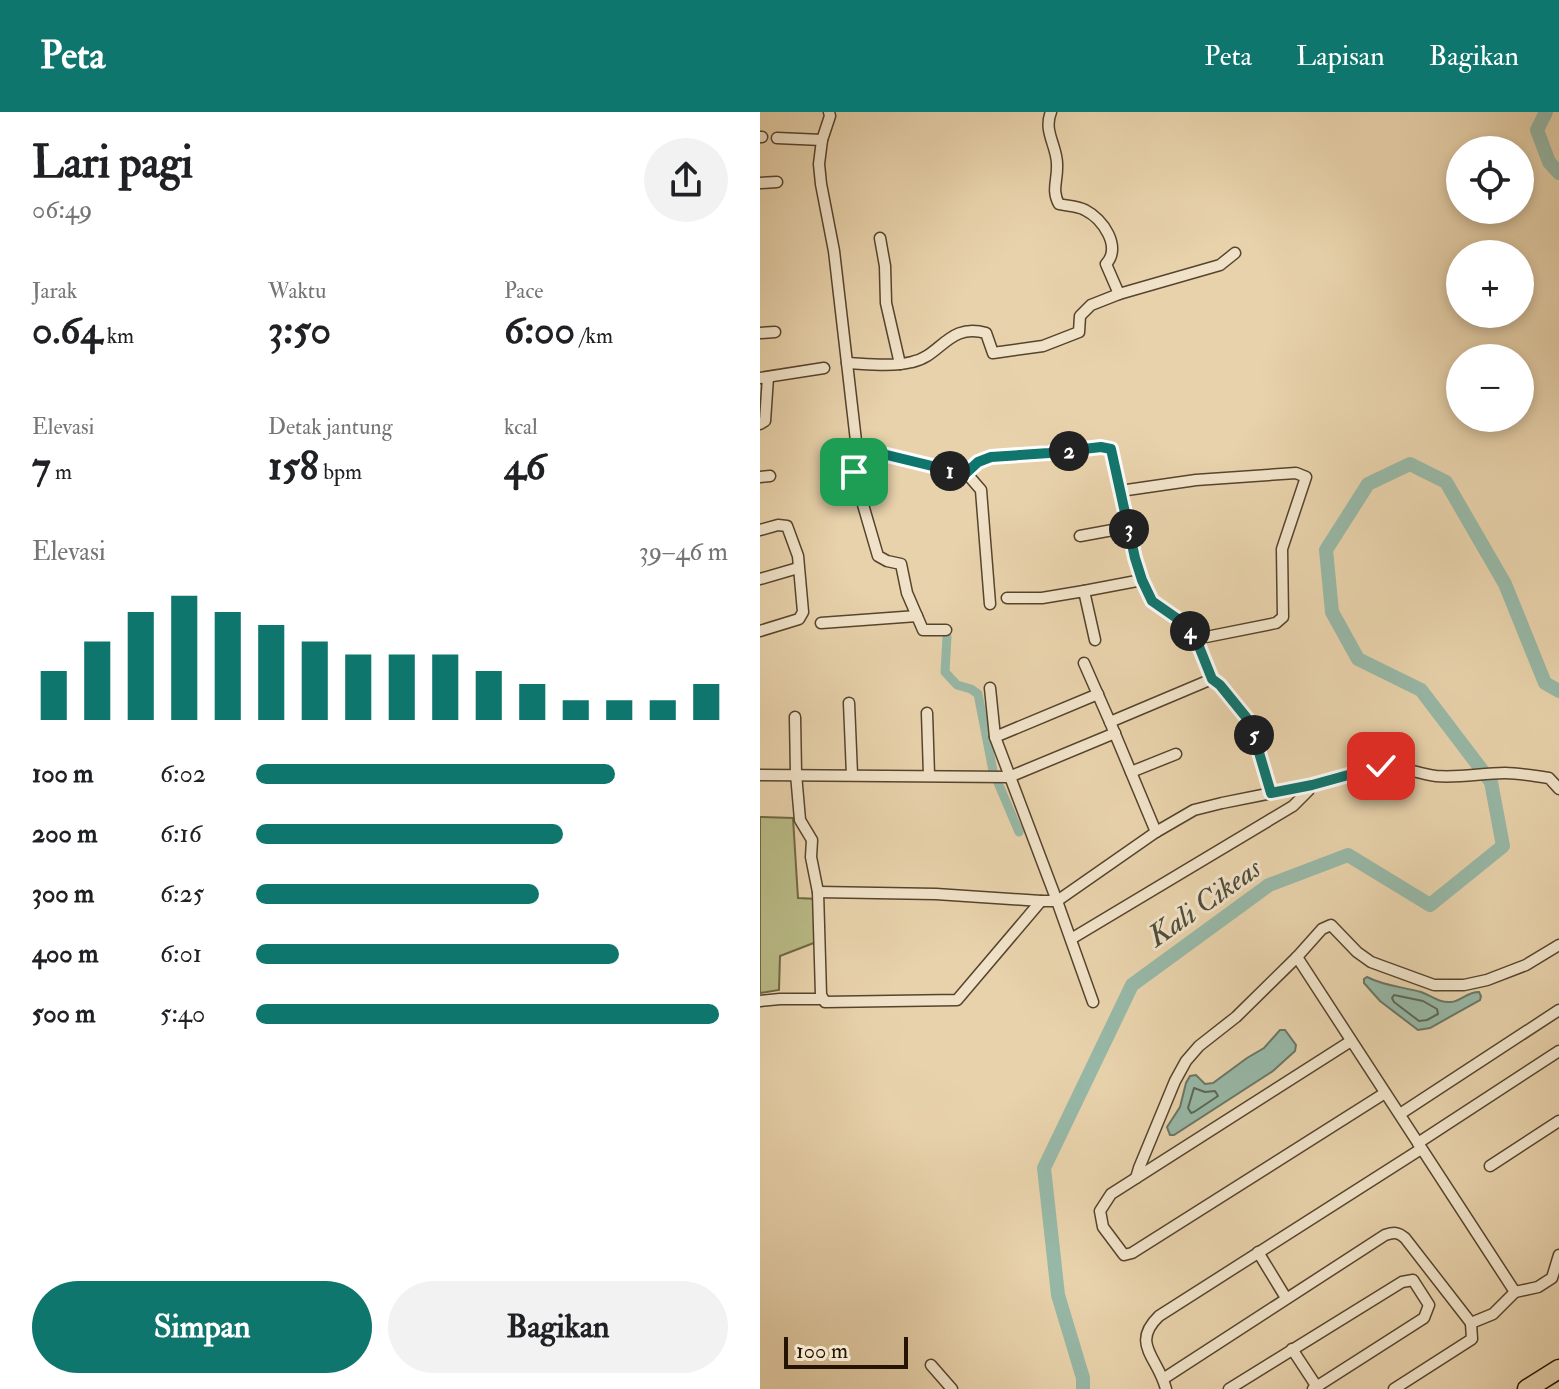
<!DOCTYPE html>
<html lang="id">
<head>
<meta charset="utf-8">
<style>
	:root { --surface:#fff; --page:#f2f2f2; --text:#202124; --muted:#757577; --accent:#0f766e }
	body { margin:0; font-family:"IM FELL Double Pica",serif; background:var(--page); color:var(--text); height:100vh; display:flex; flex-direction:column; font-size:30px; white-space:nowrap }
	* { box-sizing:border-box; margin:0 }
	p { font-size:26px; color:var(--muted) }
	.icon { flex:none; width:44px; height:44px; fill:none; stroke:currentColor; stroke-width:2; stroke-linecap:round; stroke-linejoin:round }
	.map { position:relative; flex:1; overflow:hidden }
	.sheet { display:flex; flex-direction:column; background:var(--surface); width:760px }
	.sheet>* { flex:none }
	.buttons { position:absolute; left:686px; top:24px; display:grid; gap:16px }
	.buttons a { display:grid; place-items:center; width:88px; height:88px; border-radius:50%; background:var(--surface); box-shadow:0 4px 12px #0003; font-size:40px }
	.scale { position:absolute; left:24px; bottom:20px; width:124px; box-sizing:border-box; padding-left:8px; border:4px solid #261403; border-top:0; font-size:22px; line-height:28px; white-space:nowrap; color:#261403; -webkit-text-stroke:6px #f0e2c8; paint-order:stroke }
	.pin { position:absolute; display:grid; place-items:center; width:68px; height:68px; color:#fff; margin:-34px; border-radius:16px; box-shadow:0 4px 12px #0006 }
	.km { position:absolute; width:40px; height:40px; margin:-20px; border-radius:50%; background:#222; color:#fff; font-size:22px; line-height:40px; text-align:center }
	.round { display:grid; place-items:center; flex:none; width:84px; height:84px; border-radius:42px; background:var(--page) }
	.overview { display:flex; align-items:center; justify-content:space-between; height:136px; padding:0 32px }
	h1 { font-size:44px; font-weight:700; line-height:60px }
	.figures { display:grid; grid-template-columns:repeat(3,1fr); gap:12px; height:136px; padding:8px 32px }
	.figures div { display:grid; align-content:center }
	.figures b { font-size:40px; font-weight:700 }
	.figures small { font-size:22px; font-weight:400 }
	.figures p { font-size:22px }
	.chart { height:224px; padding:16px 32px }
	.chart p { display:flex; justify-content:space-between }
	.chart svg { width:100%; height:144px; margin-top:8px; stroke:var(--accent); stroke-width:6 }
	.primary-button { display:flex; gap:16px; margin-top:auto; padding:16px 32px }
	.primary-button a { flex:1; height:92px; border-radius:48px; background:var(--accent); color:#fff; font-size:32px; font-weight:700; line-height:92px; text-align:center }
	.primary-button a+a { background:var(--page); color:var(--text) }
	ul { padding:0 32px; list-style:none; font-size:26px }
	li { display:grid; grid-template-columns:128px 96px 1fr; align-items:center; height:60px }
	li i { height:20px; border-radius:10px; background:var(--accent) }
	header { display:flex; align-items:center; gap:48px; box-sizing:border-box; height:112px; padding:0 40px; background:var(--accent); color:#fff }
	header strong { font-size:38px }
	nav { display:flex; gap:44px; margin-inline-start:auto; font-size:28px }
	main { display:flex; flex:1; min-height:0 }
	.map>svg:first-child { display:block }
	.green { fill:#b9bb87; stroke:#706845; stroke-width:2 }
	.water { fill:#97b8a7; stroke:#6a7665; stroke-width:2 }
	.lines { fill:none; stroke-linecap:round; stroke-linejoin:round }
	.shore { stroke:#5e6655; stroke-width:2 }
	.canal { stroke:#97b8a7; stroke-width:9 }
	.river { stroke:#97b8a7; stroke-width:14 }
	.street-casing { stroke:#56442d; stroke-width:13 }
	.highway-casing { stroke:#261403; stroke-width:21 }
	.street { stroke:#f0e2c8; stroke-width:10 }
	.highway { stroke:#e8d2ab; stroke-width:18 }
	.route-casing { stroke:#fff; stroke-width:16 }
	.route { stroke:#0f766e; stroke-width:10 }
	.labels { text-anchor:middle; stroke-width:6; stroke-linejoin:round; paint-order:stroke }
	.water-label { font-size:30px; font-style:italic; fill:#4e4d3c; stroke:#f0e2c8 }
</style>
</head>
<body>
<header>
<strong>Peta</strong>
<nav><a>Peta</a><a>Lapisan</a><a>Bagikan</a></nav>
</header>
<main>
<section class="sheet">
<div class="overview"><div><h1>Lari pagi</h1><p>06:49</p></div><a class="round"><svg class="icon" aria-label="share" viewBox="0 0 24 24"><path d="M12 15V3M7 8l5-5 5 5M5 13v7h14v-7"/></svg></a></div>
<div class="figures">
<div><p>Jarak</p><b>0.64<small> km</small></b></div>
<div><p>Waktu</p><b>3:50</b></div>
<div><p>Pace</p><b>6:00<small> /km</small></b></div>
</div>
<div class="figures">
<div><p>Elevasi</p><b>7<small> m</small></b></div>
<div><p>Detak jantung</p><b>158<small> bpm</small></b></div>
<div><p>kcal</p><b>46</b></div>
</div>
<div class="chart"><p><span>Elevasi</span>39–46 m</p>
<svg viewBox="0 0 160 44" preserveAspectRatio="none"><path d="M5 44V29M15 44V20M25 44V11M35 44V6M45 44V11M55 44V15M65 44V20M75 44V24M85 44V24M95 44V24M105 44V29M115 44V33M125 44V38M135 44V38M145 44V38M155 44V33"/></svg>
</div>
<ul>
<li><b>100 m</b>6:02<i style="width:76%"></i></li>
<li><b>200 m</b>6:16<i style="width:65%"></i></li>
<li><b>300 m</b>6:25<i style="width:60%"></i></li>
<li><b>400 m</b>6:01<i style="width:77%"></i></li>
<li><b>500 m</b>5:40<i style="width:98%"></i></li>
</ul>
<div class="primary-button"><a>Simpan</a><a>Bagikan</a></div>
</section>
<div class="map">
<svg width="799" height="1277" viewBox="0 0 799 1277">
	<rect width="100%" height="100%" fill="#e8d2ab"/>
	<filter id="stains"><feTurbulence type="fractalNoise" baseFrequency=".0025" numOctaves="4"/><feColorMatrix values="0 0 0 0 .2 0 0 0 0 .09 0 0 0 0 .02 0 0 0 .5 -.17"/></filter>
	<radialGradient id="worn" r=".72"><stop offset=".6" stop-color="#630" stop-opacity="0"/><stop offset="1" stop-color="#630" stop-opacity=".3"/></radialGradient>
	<path class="green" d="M 0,705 L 33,706 L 38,786 L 58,787 L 64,827 L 20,844 L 19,878 L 0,881 Z"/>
	<g class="water">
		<path d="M 607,865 C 624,874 643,875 661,880 C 672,884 679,891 691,890 C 701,889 707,880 719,880 L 721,884 L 720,888 L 670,916 L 658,918 L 620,889 L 604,871 L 604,867 Z"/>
		<path d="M 520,918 L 525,918 L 536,933 L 535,939 L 513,959 L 414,1023 L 410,1023 L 407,1015 L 420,995 L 426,971 L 430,964 L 436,963 L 445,972 L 453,971 L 487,946 L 504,936 Z"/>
	</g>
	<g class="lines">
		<g class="shore">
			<path d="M 634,883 L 663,889 L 677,897 L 678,902 L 667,908 L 659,909 L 634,890 L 632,886 Z"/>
			<path d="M 434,976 L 445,980 L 455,979 L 458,984 L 434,1000 L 431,1001 L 428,996 Z"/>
		</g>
		<path class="canal" d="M 187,525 L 185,560 L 197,573 L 211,577 L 218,582 L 233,659 L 259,720"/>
		<g class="river">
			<path d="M 786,0 L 777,18 L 789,50 L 799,61"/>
			<path d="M 323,1277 L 323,1266 L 298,1183 L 284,1056 L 372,873 L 509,773 L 588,743 L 670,793 L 743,734 L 731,670 L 661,578 L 598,547 L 572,500 L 566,438 L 608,372 L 650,352 L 686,370 L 745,472 L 785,571 L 799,579"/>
		</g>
		<g class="street-casing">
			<g id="street">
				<path d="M 69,0 L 70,4 L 62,28 L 59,52 L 61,72 L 74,139 L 87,251 L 96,329 L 92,347 L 92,355 L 118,444 L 127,449 L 141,452 L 147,481 L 163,518 L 186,518"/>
				<path d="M 291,0 C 283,19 297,34 297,52 C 298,68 291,78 299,92 C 307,94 318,94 325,98 C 343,107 362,135 346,152 L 359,182"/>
				<path d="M 0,25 L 2,25"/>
				<path d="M 17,26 L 62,28"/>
				<path d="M 0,71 L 17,70"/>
				<path d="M 120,126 L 125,154 L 126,191 L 140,252"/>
				<path d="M 0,221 L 15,220"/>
				<path d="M 87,251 C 108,252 131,255 152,250 C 180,245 189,210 226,221 L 233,241 L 283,234 L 319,220 L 320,204 L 331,193 L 359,182 L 460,153 L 475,141"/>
				<path d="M 0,266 L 64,256"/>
				<path d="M 0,312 L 5,309 L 8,265"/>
				<path d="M 94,335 L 208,363 L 221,378 L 230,492"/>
				<path d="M 205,362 L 218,350 L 231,345 L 341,335 L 351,337 L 375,446 L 382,468 L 392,489 L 425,512 L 436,527 L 452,567"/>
				<path d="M 0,365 L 10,364"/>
				<path d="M 360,379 L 436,368 L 536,361 L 546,365 L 522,437 L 523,505 L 516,511 L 436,527"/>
				<path d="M 0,418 L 18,413 L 27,414 L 38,444 L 43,500 L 39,507 L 0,519"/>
				<path d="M 320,424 L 369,415"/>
				<path d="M 0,467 L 38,456"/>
				<path d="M 324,479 L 382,468"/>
				<path d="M 247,486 L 282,486 L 324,479 L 335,528"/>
				<path d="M 61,511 L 157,504"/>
				<path d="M 324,551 L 350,610 L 396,720"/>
				<path d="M 230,576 L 235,625 L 297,789 L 333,890"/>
				<path d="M 89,591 L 92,663"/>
				<path d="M 167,601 L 169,663"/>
				<path d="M 35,605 L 36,662 L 40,708 L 52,728 L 51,745 L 58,780 L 61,883 L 65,890 L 197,888 L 281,789"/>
				<path d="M 350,610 L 452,567 L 460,573 L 490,610 L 511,681"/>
				<path d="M 235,625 L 338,582"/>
				<path d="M 371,660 L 416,642"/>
				<path d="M 0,663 L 249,665 L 355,621"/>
				<path d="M 58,780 L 176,782 L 281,789 L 297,789 L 396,720 L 434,698 L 462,691 L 552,673 L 621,654 C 640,653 658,662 676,664 C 700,666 722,661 745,661 C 760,661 774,664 789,666 L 799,677"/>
				<path d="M 311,827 L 533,694 L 549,678"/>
				<path d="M 537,845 L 755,1180"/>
				<path d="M 0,889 L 20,887 L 63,887"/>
				<path d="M 591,929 L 351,1082 L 340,1099 L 343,1115 L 364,1143 L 372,1141 L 625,981"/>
				<path d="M 640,1002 L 799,898"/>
				<path d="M 658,1031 L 799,939"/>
				<path d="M 730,1054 L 799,1009"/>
				<path d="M 376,1066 L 379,1056 L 415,969 L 426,949 L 439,934 L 476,905 L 537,845 L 562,817 L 571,813 L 597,840 L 611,850 L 674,873 L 704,873 L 727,868 L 766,853 L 799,833"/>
				<path d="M 498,1140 L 526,1186"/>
				<path d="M 532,1237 L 557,1275"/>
				<path d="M 171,1253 L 192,1277"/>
				<path d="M 403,1267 L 625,1123 C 634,1120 638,1120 645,1126 L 711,1211"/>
				<path d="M 406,1277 C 398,1245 370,1232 399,1204 L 661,1037"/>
				<path d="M 469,1277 L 642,1170 L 653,1168 L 669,1193 L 664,1206 L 553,1277"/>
				<path d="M 634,1277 L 712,1227 L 711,1211 L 733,1202 L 755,1180 L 778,1175 L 792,1166 L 799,1143"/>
			</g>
		</g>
		<g class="highway-casing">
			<path id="highway" d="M 767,1277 L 799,1257"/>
		</g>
		<use href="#street" class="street"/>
		<use href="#highway" class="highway"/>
	</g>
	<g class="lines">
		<g class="route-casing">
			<path id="route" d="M 94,360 L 92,347 L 94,335 L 205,362 L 218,350 L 231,345 L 289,341 L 341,335 L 351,337 L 375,446 L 382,468 L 392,489 L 425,512 L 436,527 L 452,567 L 460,573 L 490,610 L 511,681 L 552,673 L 621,654"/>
		</g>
		<use href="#route" class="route"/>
	</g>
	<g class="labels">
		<g class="water-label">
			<text transform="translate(444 790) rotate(-35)" y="10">Kali Cikeas</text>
		</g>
	</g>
	<rect width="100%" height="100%" filter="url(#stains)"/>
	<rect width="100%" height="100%" fill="url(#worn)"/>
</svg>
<div class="buttons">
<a><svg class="icon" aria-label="locate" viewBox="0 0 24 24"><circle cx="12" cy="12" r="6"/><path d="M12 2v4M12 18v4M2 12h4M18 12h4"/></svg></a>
<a>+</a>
<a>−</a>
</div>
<div class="scale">100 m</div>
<div class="pin" style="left:94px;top:360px;background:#1e9e55"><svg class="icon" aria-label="arrive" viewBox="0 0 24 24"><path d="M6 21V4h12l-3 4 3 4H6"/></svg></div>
<div class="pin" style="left:621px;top:654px;background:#d93025"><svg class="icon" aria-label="check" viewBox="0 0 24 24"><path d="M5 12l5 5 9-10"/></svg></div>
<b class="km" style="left:190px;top:359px">1</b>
<b class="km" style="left:309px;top:339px">2</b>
<b class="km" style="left:369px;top:417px">3</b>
<b class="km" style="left:430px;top:519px">4</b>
<b class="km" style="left:494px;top:623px">5</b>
</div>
</main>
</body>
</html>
